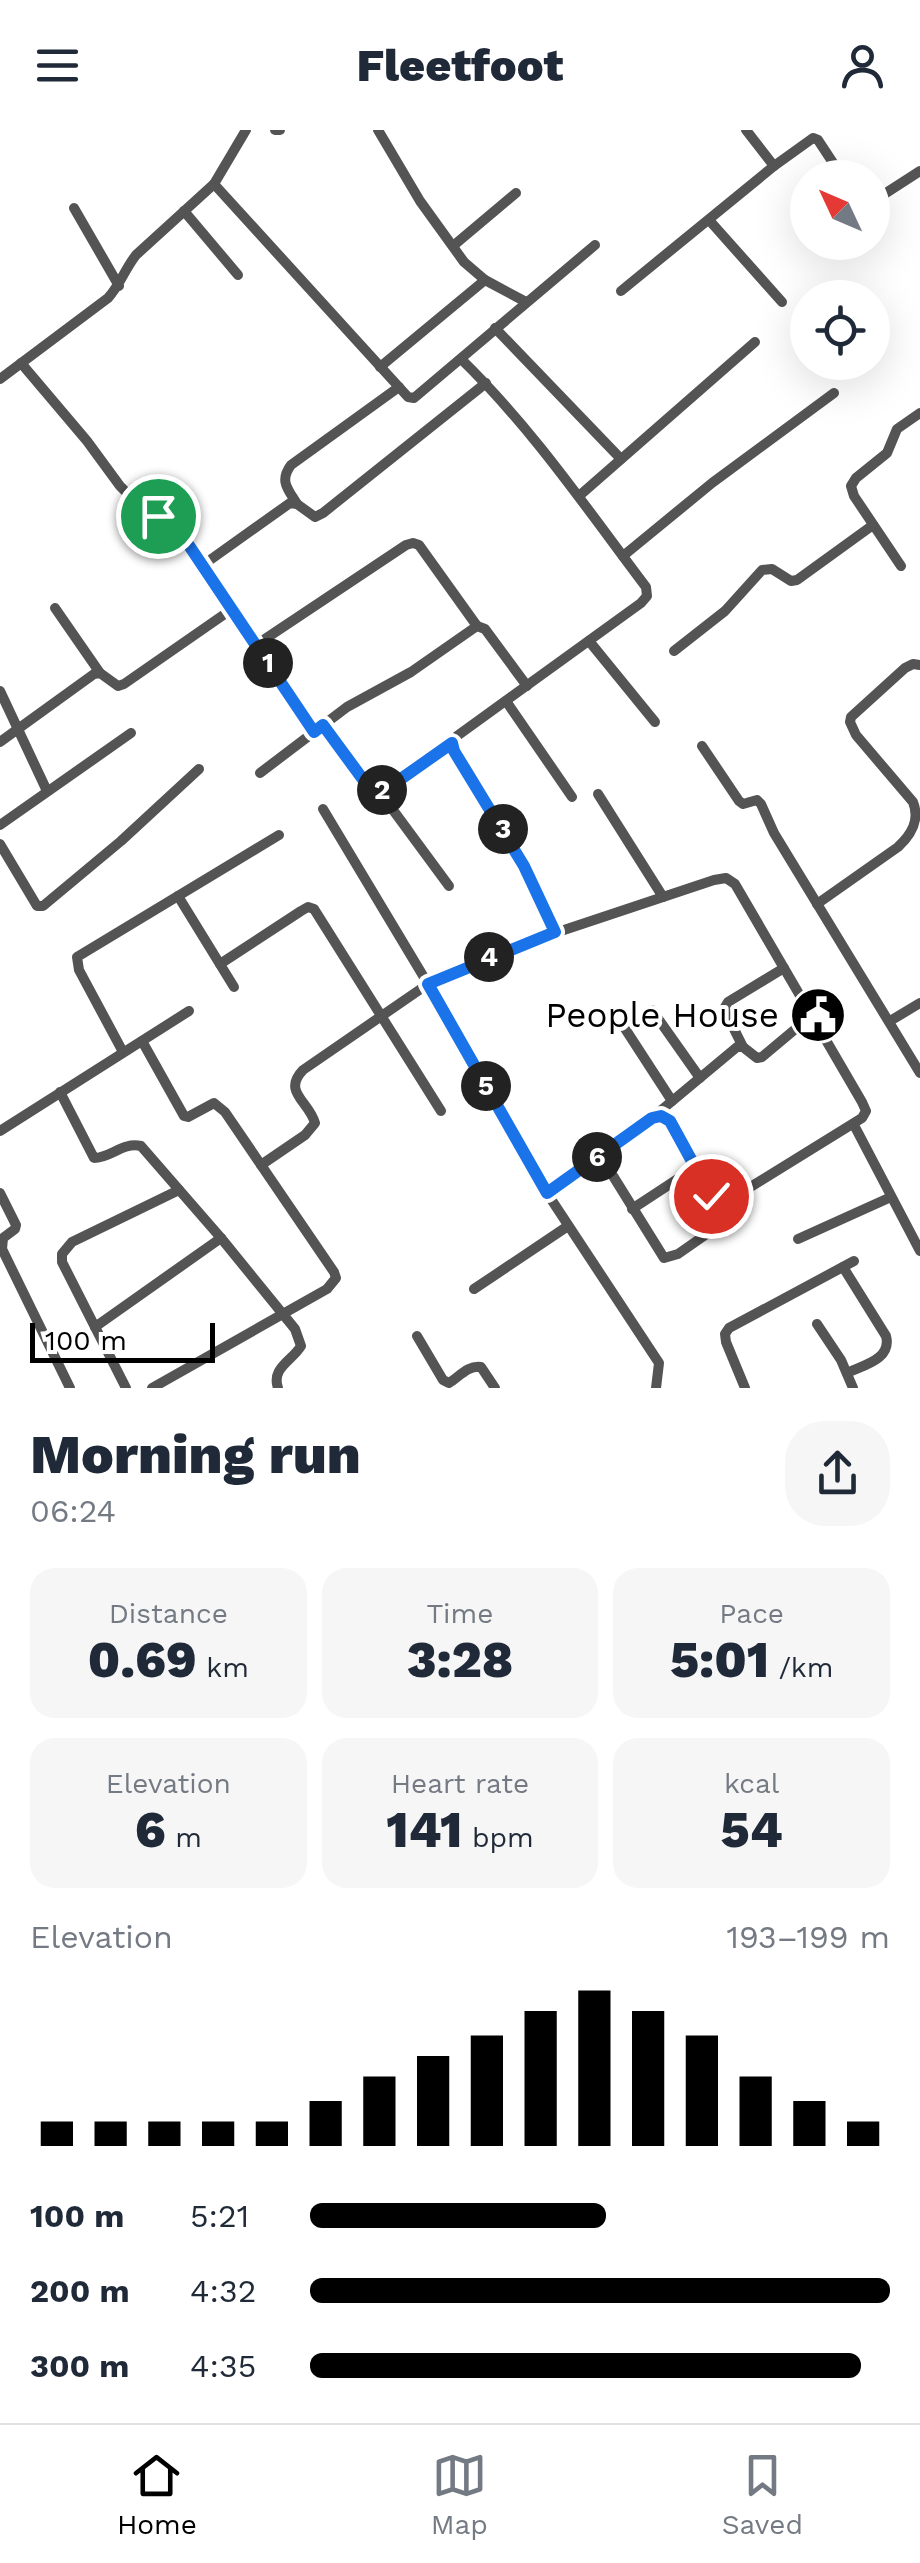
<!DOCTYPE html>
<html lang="en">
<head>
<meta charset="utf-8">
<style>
	:root { --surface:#fff; --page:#f6f6f7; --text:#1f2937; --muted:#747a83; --line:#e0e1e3; --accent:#000 }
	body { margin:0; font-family:"Work Sans",sans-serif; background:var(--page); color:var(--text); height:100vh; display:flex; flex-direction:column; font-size:38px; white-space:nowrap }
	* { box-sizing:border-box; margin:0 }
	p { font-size:32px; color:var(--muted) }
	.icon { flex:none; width:55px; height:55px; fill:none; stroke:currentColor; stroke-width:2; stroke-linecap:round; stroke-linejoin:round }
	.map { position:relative; height:1258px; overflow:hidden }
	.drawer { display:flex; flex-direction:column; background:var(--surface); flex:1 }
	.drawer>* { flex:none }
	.needle { width:65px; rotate:314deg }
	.tools { position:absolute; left:790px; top:30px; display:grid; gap:20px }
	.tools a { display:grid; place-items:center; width:100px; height:100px; border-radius:50%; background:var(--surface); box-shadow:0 10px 40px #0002; font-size:50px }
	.scale { position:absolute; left:30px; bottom:25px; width:185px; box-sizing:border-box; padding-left:10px; border:5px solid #000; border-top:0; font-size:28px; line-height:35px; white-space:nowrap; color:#000; -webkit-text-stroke:8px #fff; paint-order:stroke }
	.pin { position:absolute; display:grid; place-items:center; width:85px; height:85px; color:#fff; margin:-42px; border:5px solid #fff; border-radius:50%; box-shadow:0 2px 10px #0007 }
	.km { position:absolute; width:50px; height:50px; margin:-25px; border-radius:50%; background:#222; color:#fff; font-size:28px; line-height:50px; text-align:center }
	.round { display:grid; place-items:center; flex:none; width:105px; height:105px; border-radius:40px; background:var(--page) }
	.summary { display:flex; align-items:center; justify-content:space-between; height:170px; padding:0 30px }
	h1 { font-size:55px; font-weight:800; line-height:75px }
	.figures { display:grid; grid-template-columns:repeat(3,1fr); gap:15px; height:170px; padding:10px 30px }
	.figures div { display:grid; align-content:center; border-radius:25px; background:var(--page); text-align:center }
	.figures b { font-size:50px; font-weight:800 }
	.figures small { font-size:28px; font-weight:400 }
	.figures p { font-size:28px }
	.chart { height:280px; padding:20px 30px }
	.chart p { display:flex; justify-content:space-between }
	.chart svg { width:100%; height:180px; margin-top:10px; stroke:var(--accent); stroke-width:6 }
	ul { padding:0 30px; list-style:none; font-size:32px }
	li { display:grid; grid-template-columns:160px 120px 1fr; align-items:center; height:75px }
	li i { height:25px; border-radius:12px; background:var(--accent) }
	header { display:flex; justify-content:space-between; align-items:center; height:130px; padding:0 30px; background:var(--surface); font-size:45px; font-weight:800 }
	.menu { display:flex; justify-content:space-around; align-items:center; height:140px; border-top:2px solid var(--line); background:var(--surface); font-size:28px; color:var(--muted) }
	.menu a { display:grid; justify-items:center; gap:5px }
	.menu .on { color:var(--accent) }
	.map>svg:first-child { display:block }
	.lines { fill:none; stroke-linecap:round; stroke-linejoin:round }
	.minor { stroke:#545454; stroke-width:10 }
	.route-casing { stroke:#fff; stroke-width:20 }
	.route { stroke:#1a73e8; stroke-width:12 }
	.labels { text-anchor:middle; stroke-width:8; stroke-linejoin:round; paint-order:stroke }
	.poi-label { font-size:35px; fill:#000; stroke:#fff; text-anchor:end }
</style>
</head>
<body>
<header><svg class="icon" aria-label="menu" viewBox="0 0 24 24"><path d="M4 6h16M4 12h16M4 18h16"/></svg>Fleetfoot<svg class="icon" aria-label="person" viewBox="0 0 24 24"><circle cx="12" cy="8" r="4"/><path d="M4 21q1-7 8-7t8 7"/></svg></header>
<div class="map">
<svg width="920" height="1258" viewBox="0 0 920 1258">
	<rect width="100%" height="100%" fill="#fff"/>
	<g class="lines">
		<g class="minor">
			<path d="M 275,0 L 280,0"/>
			<path d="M 378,0 L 420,71 L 464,132 L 485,150 L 526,172"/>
			<path d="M 746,0 L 774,36"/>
			<path d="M 214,54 L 408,267 L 414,268 L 595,115"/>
			<path d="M 872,72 L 920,41"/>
			<path d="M 74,78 L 119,156"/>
			<path d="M 184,81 L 238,145"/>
			<path d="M 709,90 L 782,172"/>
			<path d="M 453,116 L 516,63"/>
			<path d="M 621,161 L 774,36 L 813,8 L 818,10 L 843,48"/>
			<path d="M 495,198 L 621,329"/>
			<path d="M 461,229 C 532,298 587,379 646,457 L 647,466 L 641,473 L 457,606 L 452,613 L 454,621 L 524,736 L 555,803"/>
			<path d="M 21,233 L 87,311 L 120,356 L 140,376 L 168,393 L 186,411 L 314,602"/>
			<path d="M 380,237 L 485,150"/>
			<path d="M 0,249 L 108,168 C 120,155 125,139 136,125 L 214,54 L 246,0"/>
			<path d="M 579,366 L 755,212"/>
			<path d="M 297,374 C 288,359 279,351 291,335 L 399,257"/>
			<path d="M 623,426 L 712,353 L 834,263"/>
			<path d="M 203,435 L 290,373 L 297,374 L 315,387 L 323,383 L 486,253"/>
			<path d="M 901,436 L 854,366 L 851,356 L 856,348 L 887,323 L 897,299 L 920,283"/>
			<path d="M 55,478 L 100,543"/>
			<path d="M 589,511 L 655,592"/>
			<path d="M 256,515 L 406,415 L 413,413 L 419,415 L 477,496"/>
			<path d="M 674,521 L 725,481 L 762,440 L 772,439 L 791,451 L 797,450 L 873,395"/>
			<path d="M 0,561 L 47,661"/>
			<path d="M 506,571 L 572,667"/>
			<path d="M 323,595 L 364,653 L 370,659 L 379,661 L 452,613"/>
			<path d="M 0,612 L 94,544 L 100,543 L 118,556 L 124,554 L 232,479"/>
			<path d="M 702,616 L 739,671 L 743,674 L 757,670 L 761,674 L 774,703 L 920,943"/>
			<path d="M 260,643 L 347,577 L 411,542 L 477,496 L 485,499 L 527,556"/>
			<path d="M 379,661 L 449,756"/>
			<path d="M 598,664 L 663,767"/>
			<path d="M 323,679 L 428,854 L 547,1063 L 659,1233 L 656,1258"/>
			<path d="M 0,695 L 131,603"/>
			<path d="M 0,714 L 34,771 L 37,776 L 43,776 L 121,711 L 199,639"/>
			<path d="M 178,766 L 234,857"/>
			<path d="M 817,774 L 898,717 C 912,704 920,690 913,672 L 856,605 L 850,592 L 851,587 L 905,538 L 913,534 L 920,535"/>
			<path d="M 220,834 L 301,781 L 308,777 L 314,779 L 441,981"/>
			<path d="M 652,880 L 700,948"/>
			<path d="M 890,891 L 920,873"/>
			<path d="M 624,897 L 672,971"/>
			<path d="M 142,911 L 184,986 L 188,987 L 214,973 L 225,982 L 334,1142 L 336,1148 L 327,1159 L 152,1258"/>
			<path d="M 743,917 L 726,883 L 725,877 L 728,872 L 784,838"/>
			<path d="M 123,922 L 79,840 L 77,827 L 279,705"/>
			<path d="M 60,962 L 94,1028 C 111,1028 122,1012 141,1016 L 221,1108 L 295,1199 L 301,1216 C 292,1231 271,1238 278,1258"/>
			<path d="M 653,987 L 737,917 L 743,917 L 757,928 L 762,927 L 811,886"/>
			<path d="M 854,995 L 920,1121"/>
			<path d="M 0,1001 L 189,881"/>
			<path d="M 600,1025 L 664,1128 L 678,1124 L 721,1094 L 723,1090 L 717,1072"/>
			<path d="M 261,1035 L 305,1005 L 315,993 C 309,971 282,962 303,940 L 428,854 L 555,803 L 714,750 L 726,748 L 735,754 L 862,972 L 866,981 L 862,988 L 726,1072 L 717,1072 L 711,1066 L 670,991 L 661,986 L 653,987 L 547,1063"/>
			<path d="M 0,1063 L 16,1095 L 15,1099 L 3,1108 L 2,1119 L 70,1258"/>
			<path d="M 632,1079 L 696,1037"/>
			<path d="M 798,1109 L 891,1067"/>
			<path d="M 843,1137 L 886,1206 C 892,1229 864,1235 847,1243"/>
			<path d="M 474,1159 L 568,1096"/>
			<path d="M 817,1194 L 841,1230 L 853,1258"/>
			<path d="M 95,1197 L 221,1108"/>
			<path d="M 417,1206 L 443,1250 L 449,1253 C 459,1247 468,1235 481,1237 L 495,1258"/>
			<path d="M 126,1258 L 62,1132 L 62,1124 L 72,1112 L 179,1060"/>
			<path d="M 745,1258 L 726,1212 L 725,1204 L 729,1198 L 854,1131"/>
		</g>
	</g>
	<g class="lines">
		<g class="route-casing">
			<path id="route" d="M 158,386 L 176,400 L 186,411 L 314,602 L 323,595 L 370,659 L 379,661 L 388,658 L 452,613 L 454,621 L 524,736 L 555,802 L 428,854 L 547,1063 L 652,988 L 661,986 L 670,991 L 711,1066"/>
		</g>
		<use href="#route" class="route"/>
	</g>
	<defs>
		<g id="civic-disc" transform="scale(2.875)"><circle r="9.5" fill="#000" stroke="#fff"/><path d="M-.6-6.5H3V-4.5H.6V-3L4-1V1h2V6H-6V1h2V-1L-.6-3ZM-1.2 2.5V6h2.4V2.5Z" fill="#fff"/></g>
	</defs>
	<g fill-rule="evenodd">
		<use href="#civic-disc" x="818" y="885"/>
	</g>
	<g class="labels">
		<g class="poi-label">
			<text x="779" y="897">People House</text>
		</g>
	</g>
</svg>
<div class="tools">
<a><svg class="needle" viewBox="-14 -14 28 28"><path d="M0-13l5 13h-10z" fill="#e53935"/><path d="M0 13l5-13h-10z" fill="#747a83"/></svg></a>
<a><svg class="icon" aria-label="locate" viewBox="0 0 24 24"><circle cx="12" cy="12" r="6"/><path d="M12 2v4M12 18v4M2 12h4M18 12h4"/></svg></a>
</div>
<div class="scale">100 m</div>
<div class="pin" style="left:158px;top:386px;background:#1e9e55"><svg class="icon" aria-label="arrive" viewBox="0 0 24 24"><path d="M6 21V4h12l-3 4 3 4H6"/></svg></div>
<div class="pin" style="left:711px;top:1066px;background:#d93025"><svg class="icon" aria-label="check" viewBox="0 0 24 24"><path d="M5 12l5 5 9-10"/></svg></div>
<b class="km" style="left:268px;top:533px">1</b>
<b class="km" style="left:382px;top:660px">2</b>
<b class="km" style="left:503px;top:699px">3</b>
<b class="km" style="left:489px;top:827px">4</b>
<b class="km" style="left:486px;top:956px">5</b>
<b class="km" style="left:597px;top:1027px">6</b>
</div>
<section class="drawer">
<div class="summary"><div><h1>Morning run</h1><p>06:24</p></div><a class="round"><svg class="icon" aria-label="share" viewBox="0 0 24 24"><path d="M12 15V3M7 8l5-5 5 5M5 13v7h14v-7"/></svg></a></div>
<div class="figures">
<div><p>Distance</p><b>0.69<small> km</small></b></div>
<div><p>Time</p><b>3:28</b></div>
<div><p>Pace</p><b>5:01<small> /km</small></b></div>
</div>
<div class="figures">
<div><p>Elevation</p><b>6<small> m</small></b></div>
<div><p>Heart rate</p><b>141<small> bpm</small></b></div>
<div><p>kcal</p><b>54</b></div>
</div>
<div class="chart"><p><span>Elevation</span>193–199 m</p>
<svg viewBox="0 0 160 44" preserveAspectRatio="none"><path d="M5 44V38M15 44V38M25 44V38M35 44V38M45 44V38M55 44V33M65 44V27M75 44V22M85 44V17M95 44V11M105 44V6M115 44V11M125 44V17M135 44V27M145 44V33M155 44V38"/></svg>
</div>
<ul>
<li><b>100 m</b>5:21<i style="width:51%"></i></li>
<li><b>200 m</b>4:32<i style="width:100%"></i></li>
<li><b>300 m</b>4:35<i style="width:95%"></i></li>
</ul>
</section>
<nav class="menu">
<a class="on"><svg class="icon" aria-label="home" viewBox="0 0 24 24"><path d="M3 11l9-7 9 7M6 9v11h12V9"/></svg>Home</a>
<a><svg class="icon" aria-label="map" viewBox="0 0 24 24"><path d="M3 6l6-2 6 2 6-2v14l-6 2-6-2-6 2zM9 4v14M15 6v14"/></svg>Map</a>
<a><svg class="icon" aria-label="saved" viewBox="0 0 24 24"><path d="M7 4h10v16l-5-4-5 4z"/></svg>Saved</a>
</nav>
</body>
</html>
